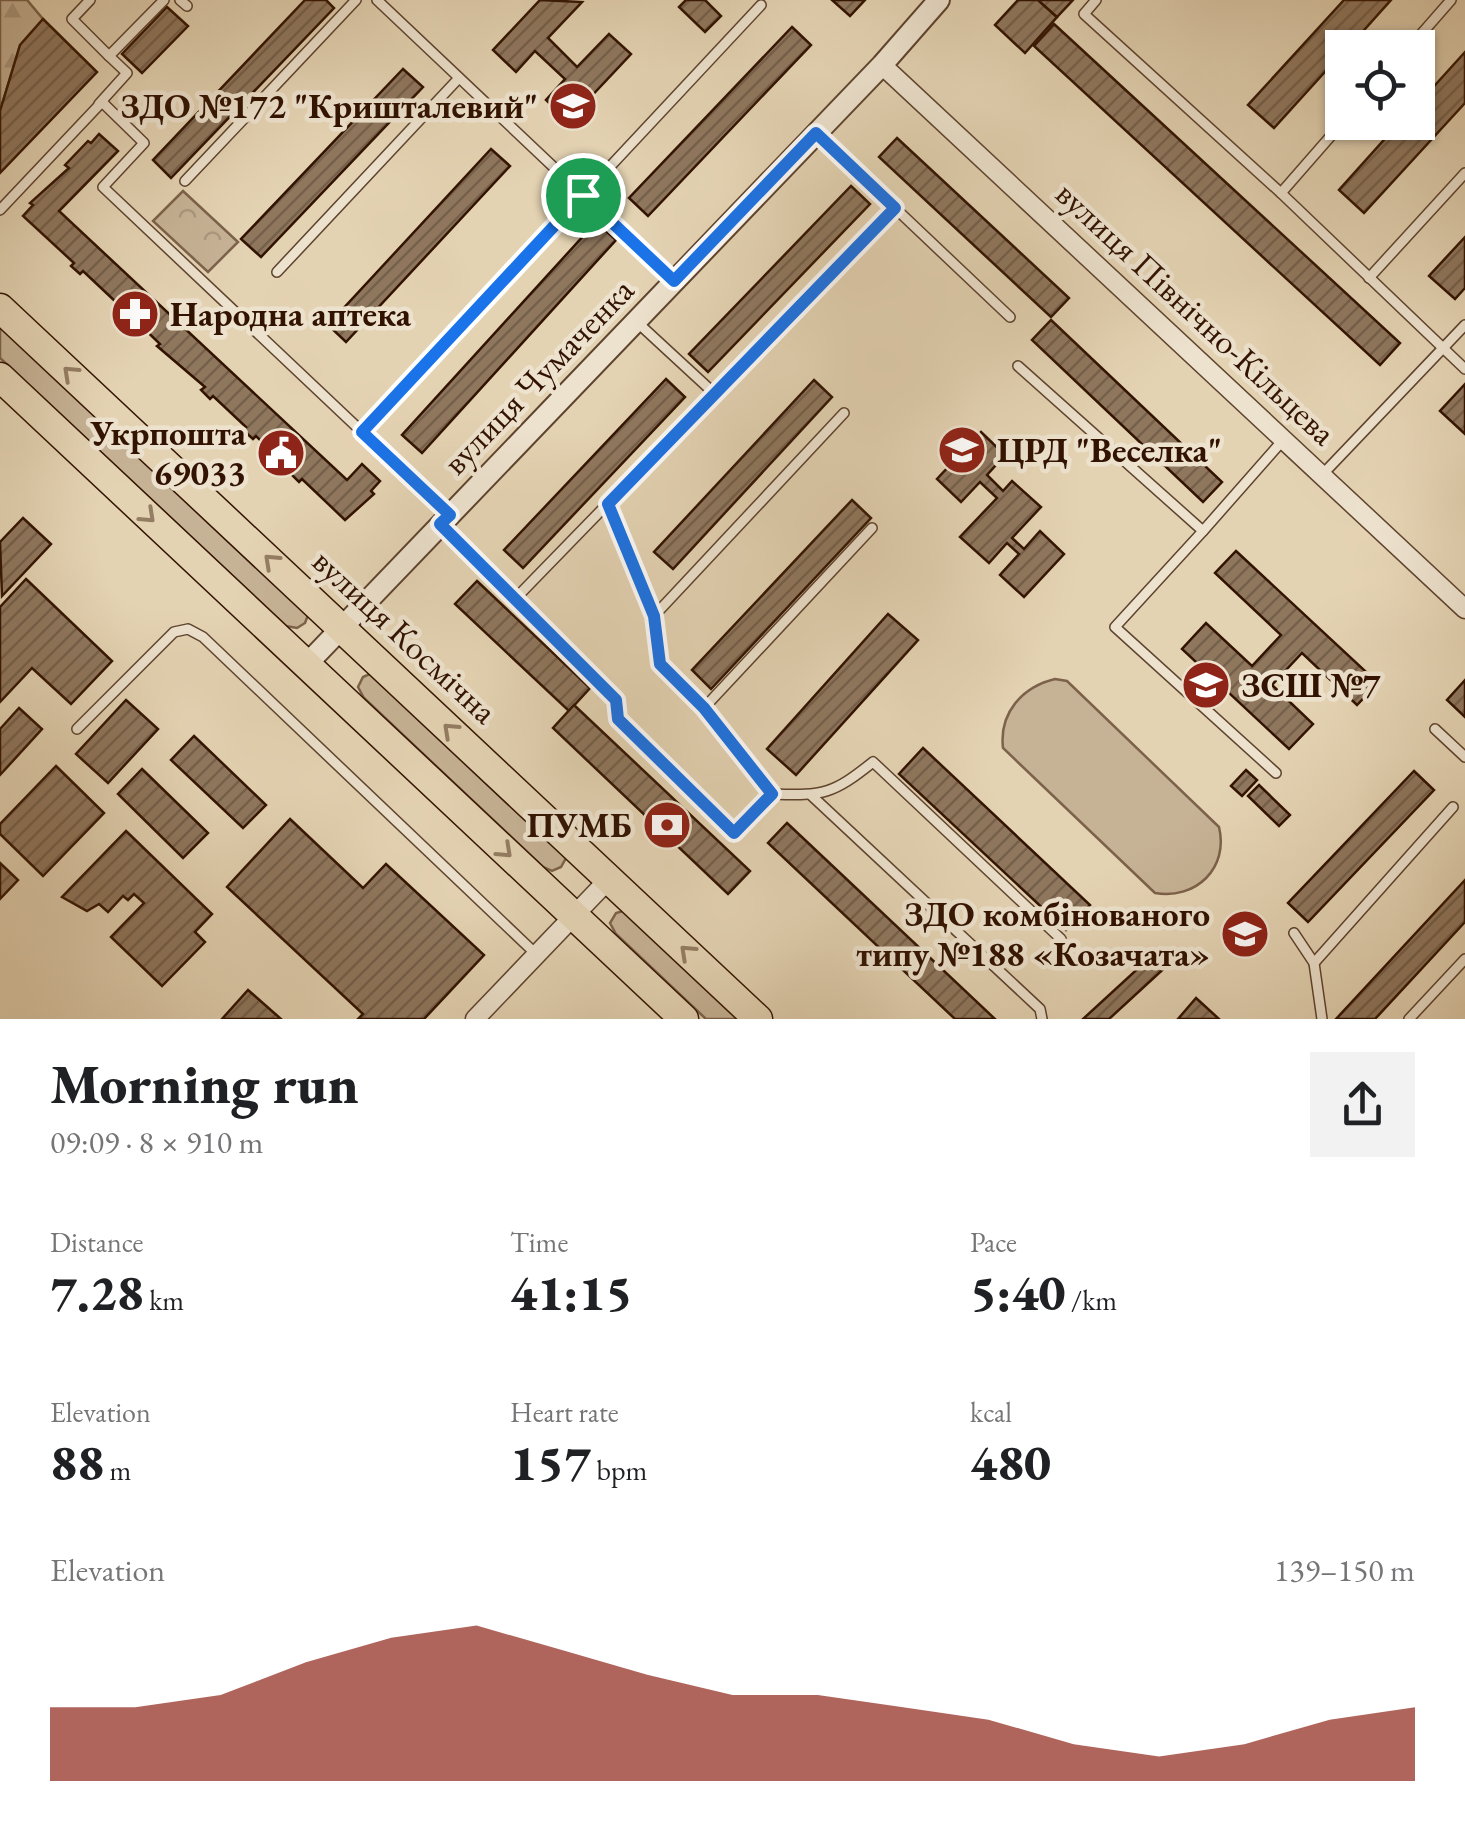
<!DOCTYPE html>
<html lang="en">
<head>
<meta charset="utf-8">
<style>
	:root { --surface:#fff; --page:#f2f2f2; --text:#202124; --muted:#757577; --accent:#8f2418 }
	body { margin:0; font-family:"EB Garamond",serif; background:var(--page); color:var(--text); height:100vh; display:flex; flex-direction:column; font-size:38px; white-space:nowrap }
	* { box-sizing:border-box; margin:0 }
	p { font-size:32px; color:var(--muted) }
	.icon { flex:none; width:55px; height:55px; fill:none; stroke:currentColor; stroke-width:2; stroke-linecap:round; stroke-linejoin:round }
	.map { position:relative; height:1019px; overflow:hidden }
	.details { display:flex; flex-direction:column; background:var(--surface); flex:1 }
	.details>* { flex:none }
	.fabs { position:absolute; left:1325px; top:30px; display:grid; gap:20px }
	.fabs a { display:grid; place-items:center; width:110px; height:110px; border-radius:0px; background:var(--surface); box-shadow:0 2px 8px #0004; font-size:50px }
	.pin { position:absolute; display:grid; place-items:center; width:85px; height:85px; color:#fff; margin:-42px; border:5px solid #fff; border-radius:50%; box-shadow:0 2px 10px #0007 }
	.round { display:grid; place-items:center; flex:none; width:105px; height:105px; border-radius:0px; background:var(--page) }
	.overview { display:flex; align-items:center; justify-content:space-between; height:170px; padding:0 50px }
	h1 { font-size:55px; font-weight:800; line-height:75px }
	.metrics { display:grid; grid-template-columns:repeat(3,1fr); gap:15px; height:170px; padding:10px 50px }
	.metrics div { display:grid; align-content:center }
	.metrics b { font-size:50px; font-weight:800 }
	.metrics small { font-size:28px; font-weight:400 }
	.metrics p { font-size:28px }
	.chart { height:280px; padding:20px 50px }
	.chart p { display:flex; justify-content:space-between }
	.chart svg { width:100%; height:180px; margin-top:10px; fill:var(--accent); opacity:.7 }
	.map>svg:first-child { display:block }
	.green { fill:#c6b295; stroke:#7c624b; stroke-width:2.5 }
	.forest { fill:url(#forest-firs); stroke:#7c624b; stroke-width:2.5 }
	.park { fill:url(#park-crowns); stroke:#7c624b; stroke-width:2.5 }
	.building { fill:url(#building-hatch); stroke:#321301; stroke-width:2.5 }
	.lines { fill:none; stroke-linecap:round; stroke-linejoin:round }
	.service-casing { stroke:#5e432e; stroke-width:12 }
	.minor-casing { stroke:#5e432e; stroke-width:21 }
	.tertiary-casing { stroke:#5e432e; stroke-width:24 }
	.primary-casing { stroke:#321301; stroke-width:31 }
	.service { stroke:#ede2ce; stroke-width:9 }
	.minor { stroke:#ede2ce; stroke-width:18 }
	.tertiary { stroke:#ede2ce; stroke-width:20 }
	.primary { stroke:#e4d3b3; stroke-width:28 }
	.oneway { stroke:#947d63 }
	.route-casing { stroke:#fff; stroke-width:20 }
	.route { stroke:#1a73e8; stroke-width:12 }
	.labels { text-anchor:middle; stroke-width:9; stroke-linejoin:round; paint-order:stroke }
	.poi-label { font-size:35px; font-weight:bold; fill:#321301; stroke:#ede2ce; text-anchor:end }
	.street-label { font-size:35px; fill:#321301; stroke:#ede2ce }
</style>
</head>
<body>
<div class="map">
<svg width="1465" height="1019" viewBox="0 0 1465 1019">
	<defs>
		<pattern id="forest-firs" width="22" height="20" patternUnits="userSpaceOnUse" patternTransform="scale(2.5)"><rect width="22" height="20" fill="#c6b295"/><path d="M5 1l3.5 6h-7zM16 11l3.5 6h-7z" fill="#ab987f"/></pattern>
		<pattern id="park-crowns" width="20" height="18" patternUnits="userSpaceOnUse" patternTransform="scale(2.5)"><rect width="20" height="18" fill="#c6b295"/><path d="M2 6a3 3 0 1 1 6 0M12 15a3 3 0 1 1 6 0" fill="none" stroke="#ab987f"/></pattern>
		<pattern id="building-hatch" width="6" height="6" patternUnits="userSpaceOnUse" patternTransform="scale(2.5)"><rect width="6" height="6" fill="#8f775e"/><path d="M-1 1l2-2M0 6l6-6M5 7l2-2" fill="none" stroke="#75604b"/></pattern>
	</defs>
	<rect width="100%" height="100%" fill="#e4d3b3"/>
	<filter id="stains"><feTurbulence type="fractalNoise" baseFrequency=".002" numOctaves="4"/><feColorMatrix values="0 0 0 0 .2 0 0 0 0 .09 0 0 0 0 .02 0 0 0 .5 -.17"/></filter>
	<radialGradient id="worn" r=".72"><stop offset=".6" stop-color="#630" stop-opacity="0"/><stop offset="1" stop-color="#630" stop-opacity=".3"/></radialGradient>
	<g class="green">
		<path d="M 0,321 L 308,615 L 305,623 L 297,628 L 286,626 L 0,358 Z"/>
		<path d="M 372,673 L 564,847 L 566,858 L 561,867 L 552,871 L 543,867 L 364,698 L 358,687 L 363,677 Z"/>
		<path d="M 1055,679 L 1067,681 L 1219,827 C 1229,868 1196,900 1155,893 L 1003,748 C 999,713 1022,687 1055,679 Z"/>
		<path d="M 627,910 L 747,1019 L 706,1019 L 616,934 L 610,923 L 616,913 Z"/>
	</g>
	<path class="forest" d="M 0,0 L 27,0 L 43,19 L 20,45 L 0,111 Z"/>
	<path class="park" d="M 183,191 L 238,242 L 208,272 L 153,221 Z"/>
	<g class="building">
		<path d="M 305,0 L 326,0 L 334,8 L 171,178 L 153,160 Z"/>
		<path d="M 540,0 L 582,2 L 548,38 L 577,67 L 609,34 L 631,54 L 568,121 L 546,100 L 565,79 L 535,51 L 516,72 L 493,50 Z"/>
		<path d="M 686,0 L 705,0 L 721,16 L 705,32 L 679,7 Z"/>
		<path d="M 832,0 L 865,0 L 850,16 Z"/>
		<path d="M 1018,0 L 1038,0 L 1057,17 L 1025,53 L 995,25 Z"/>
		<path d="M 1038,0 L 1073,0 L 1057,17 Z"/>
		<path d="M 1344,0 L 1391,0 L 1348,48 L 1342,48 L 1342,53 L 1274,128 L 1248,105 Z"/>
		<path d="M 167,7 L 188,26 L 142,73 L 122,54 Z"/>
		<path d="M 43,19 L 97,72 L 0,173 L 0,111 L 20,45 Z"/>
		<path d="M 1054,24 L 1400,343 L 1380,365 L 1034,46 Z"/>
		<path d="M 792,27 L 811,45 L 648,216 L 629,198 Z"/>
		<path d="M 1465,52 L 1465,103 L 1364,213 L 1339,190 L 1400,122 L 1418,122 L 1418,104 Z"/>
		<path d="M 403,69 L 423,87 L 261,257 L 241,239 Z"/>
		<path d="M 99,134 L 118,151 L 59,211 L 347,480 L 362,464 L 380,481 L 371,491 L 374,494 L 345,520 L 302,479 L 299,482 L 288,471 L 290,469 L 256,436 L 253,439 L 243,430 L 246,427 L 213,396 L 210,399 L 201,390 L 205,387 L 157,346 L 160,344 L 126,311 L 124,314 L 115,306 L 117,303 L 83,271 L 80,274 L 71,266 L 74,263 L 23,216 L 33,205 L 30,203 L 69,168 L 65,165 L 88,141 L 91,143 Z"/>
		<path d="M 897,138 L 1069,298 L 1051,317 L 879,157 Z"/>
		<path d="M 491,149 L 510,166 L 346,342 L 328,325 Z"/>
		<path d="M 851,186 L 870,204 L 708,372 L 689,354 Z"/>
		<path d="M 596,222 L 616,240 L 422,453 L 402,435 Z"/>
		<path d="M 1465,237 L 1465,288 L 1455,299 L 1429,276 Z"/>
		<path d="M 1051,320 L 1222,482 L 1203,502 L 1032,340 Z"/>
		<path d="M 666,379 L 685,397 L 523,568 L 504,550 Z"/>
		<path d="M 814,380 L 832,397 L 673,569 L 654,552 Z"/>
		<path d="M 1465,384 L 1465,434 L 1440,411 Z"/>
		<path d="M 981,432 L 1005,455 L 987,475 L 1003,491 L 1012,481 L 1041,507 L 1012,538 L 1024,549 L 1040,531 L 1064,554 L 1024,597 L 1000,575 L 1019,554 L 1007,543 L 989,563 L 960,537 L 997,498 L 980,482 L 961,502 L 937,479 Z"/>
		<path d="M 852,500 L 871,518 L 711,689 L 692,670 Z"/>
		<path d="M 23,518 L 51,544 L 2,596 L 0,542 Z"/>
		<path d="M 1236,551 L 1378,683 L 1357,705 L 1302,653 L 1272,685 L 1313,724 L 1289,749 L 1182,649 L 1206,623 L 1252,666 L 1281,635 L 1215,573 Z"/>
		<path d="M 26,579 L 112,661 L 71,704 L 32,668 L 0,702 L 0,607 Z"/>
		<path d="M 477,581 L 590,688 L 569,711 L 455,604 Z"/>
		<path d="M 888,614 L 918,640 L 796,775 L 767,749 Z"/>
		<path d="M 1465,680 L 1465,717 L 1447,700 Z"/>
		<path d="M 126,700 L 158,729 L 108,783 L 76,754 Z"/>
		<path d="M 574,705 L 750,871 L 728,894 L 553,728 Z"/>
		<path d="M 19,708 L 42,729 L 0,775 L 0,729 Z"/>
		<path d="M 194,736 L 266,805 L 243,828 L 171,760 Z"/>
		<path d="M 923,748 L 1090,905 L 1066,930 L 899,774 Z"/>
		<path d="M 56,766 L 104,813 L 43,876 L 0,834 L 0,824 Z"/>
		<path d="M 142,769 L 208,833 L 183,858 L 118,794 Z"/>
		<path d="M 1246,770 L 1257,780 L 1242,796 L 1231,786 Z"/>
		<path d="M 1414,771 L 1434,790 L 1308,922 L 1288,903 Z"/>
		<path d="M 1259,785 L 1290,815 L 1279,826 L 1248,796 Z"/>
		<path d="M 290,819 L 363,888 L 386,864 L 484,955 L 424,1019 L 358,1019 L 363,1014 L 227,887 Z"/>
		<path d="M 787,823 L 995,1019 L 955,1019 L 768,843 Z"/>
		<path d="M 126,831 L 212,914 L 195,932 L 205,942 L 162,986 L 111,937 L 144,903 L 134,894 L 128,900 L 123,896 L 108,912 L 99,904 L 87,911 L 62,897 Z"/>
		<path d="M 0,863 L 18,880 L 0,899 Z"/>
		<path d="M 1465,880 L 1465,922 L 1375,1019 L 1336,1019 Z"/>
		<path d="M 1157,951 L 1169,964 L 1109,1019 L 1083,1019 Z"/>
		<path d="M 248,990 L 281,1019 L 222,1019 Z"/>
		<path d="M 1196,998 L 1219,1019 L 1178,1019 Z"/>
	</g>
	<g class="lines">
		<g class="service-casing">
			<g id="service">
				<path d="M 90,0 L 72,19 L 109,56 L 164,0"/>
				<path d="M 180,0 L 187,6"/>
				<path d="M 377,0 L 674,281"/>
				<path d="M 1096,0 L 1084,14 L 1281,193 L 1465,369"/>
				<path d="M 1409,48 L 1451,0"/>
				<path d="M 99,104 L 127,73 L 109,56"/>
				<path d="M 818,135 L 1010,317"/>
				<path d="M 185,181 L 356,0"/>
				<path d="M 1281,193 L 1343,122"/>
				<path d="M 0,210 L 102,102 L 144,143 L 103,187 L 450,515"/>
				<path d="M 277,272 L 459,78"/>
				<path d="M 1369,278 L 1465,173"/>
				<path d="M 638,323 L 716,395"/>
				<path d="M 1018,366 L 1203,531 L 1284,439"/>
				<path d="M 362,432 L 761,5"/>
				<path d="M 1322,475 L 1465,325"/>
				<path d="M 609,504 L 654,616 L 844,413"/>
				<path d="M 442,526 L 616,699 L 618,719 L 735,833 L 773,794 C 824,796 833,794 873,762 L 1061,939"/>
				<path d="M 1203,531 L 1115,627 L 1276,773"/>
				<path d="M 515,599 L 895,208"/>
				<path d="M 654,616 L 660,663 L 704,708 L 872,528"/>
				<path d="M 704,708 L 773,794"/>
				<path d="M 77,729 L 174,632 L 188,629 L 203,637 L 537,955"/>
				<path d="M 1435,729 L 1465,757"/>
				<path d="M 812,796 L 1040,1009 L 1042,1019"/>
				<path d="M 1294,933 L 1314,963 L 1322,1019"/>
				<path d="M 1314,963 L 1453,807"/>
				<path d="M 1409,1019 L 1465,959"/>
			</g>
		</g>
		<g class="minor-casing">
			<g id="minor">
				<path d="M 882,65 L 1465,609"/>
				<path d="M 475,1019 L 609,879"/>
			</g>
		</g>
		<g class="tertiary-casing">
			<path id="tertiary" d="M 306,665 L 882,65 L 939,0"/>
		</g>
		<g class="primary-casing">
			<g id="primary">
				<path d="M 0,308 L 758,1019"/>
				<path d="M 0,377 L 684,1019"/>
			</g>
		</g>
		<use href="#service" class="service"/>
		<use href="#minor" class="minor"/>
		<use href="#tertiary" class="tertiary"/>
		<use href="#primary" class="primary"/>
	</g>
	<defs><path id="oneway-chevron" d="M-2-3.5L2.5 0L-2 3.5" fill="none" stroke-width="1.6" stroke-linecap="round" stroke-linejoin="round" transform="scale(2.5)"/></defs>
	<g class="oneway">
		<use href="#oneway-chevron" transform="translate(70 373) rotate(-137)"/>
		<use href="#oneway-chevron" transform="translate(148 516) rotate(43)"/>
		<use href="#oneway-chevron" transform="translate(271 561) rotate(-137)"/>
		<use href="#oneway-chevron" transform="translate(450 730) rotate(-137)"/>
		<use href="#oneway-chevron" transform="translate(505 851) rotate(43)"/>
		<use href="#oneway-chevron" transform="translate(687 952) rotate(-137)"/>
	</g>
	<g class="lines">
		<g class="route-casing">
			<path id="route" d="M 816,133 L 895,208 L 608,504 L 654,616 L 660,664 L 704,708 L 772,794 L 734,833 L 618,719 L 616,700 L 440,524 L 450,515 L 362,432 L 583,195 L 674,281 Z"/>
		</g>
		<use href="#route" class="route"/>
	</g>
	<defs>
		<g id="school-disc" transform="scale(2.5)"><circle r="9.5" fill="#8f2418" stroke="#ede2ce"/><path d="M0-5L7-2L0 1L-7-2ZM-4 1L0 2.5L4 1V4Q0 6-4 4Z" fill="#fff"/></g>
		<g id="pharmacy-disc" transform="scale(2.5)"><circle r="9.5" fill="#8f2418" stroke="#ede2ce"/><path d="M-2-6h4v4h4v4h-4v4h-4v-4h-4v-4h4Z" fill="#fff"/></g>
		<g id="civic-disc" transform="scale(2.5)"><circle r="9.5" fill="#8f2418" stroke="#ede2ce"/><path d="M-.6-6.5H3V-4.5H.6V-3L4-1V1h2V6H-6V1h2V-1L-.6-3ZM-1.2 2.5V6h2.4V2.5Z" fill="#fff"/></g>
		<g id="bank-disc" transform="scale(2.5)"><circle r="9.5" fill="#8f2418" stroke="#ede2ce"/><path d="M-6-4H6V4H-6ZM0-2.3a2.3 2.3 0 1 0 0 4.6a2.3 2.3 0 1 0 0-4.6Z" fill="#fff"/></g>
	</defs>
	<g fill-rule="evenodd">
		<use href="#school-disc" x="573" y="106"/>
		<use href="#pharmacy-disc" x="135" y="314"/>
		<use href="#school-disc" x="962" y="450"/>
		<use href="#civic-disc" x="281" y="453"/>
		<use href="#school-disc" x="1206" y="685"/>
		<use href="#bank-disc" x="667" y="825"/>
		<use href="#school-disc" x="1245" y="934"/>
	</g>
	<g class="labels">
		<g class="poi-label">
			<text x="538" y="118">ЗДО №172 "Кришталевий"</text>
			<text x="170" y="326" text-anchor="start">Народна аптека</text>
			<text x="246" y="445">Укрпошта<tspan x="246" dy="40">69033</tspan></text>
			<text x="997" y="462" text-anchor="start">ЦРД "Веселка"</text>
			<text x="1241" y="697" text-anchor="start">ЗСШ №7</text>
			<text x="632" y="837">ПУМБ</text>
			<text x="1210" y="926">ЗДО комбінованого<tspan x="1210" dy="40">типу №188 «Козачата»</tspan></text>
		</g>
		<g class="street-label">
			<text transform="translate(1196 313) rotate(43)" y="12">вулиця Північно-Кільцева</text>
			<text transform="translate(538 376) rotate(-46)" y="12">вулиця Чумаченка</text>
			<text transform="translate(405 636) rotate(43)" y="12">вулиця Космічна</text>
		</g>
	</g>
	<rect width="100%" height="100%" filter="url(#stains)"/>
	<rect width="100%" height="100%" fill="url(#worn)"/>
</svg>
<div class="fabs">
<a><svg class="icon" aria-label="locate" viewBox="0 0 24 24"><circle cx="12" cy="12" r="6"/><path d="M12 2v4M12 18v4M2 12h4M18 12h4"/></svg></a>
</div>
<div class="pin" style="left:583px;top:195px;background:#1e9e55"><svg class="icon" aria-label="arrive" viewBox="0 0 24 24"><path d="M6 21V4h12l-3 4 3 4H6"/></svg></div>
</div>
<section class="details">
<div class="overview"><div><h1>Morning run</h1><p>09:09 · 8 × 910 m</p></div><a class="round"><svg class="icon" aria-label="share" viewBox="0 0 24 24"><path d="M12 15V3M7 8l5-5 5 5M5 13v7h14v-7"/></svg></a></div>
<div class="metrics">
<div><p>Distance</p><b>7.28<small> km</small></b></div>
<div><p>Time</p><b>41:15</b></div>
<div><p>Pace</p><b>5:40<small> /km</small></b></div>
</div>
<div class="metrics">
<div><p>Elevation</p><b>88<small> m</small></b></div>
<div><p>Heart rate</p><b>157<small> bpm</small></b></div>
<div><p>kcal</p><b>480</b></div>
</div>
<div class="chart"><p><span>Elevation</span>139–150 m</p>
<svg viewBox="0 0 160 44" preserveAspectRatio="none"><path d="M0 44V26L10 26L20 23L30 15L40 9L50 6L60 12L70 18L80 23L90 23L100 26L110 29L120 35L130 38L140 35L150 29L160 26V44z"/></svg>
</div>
</section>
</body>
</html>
